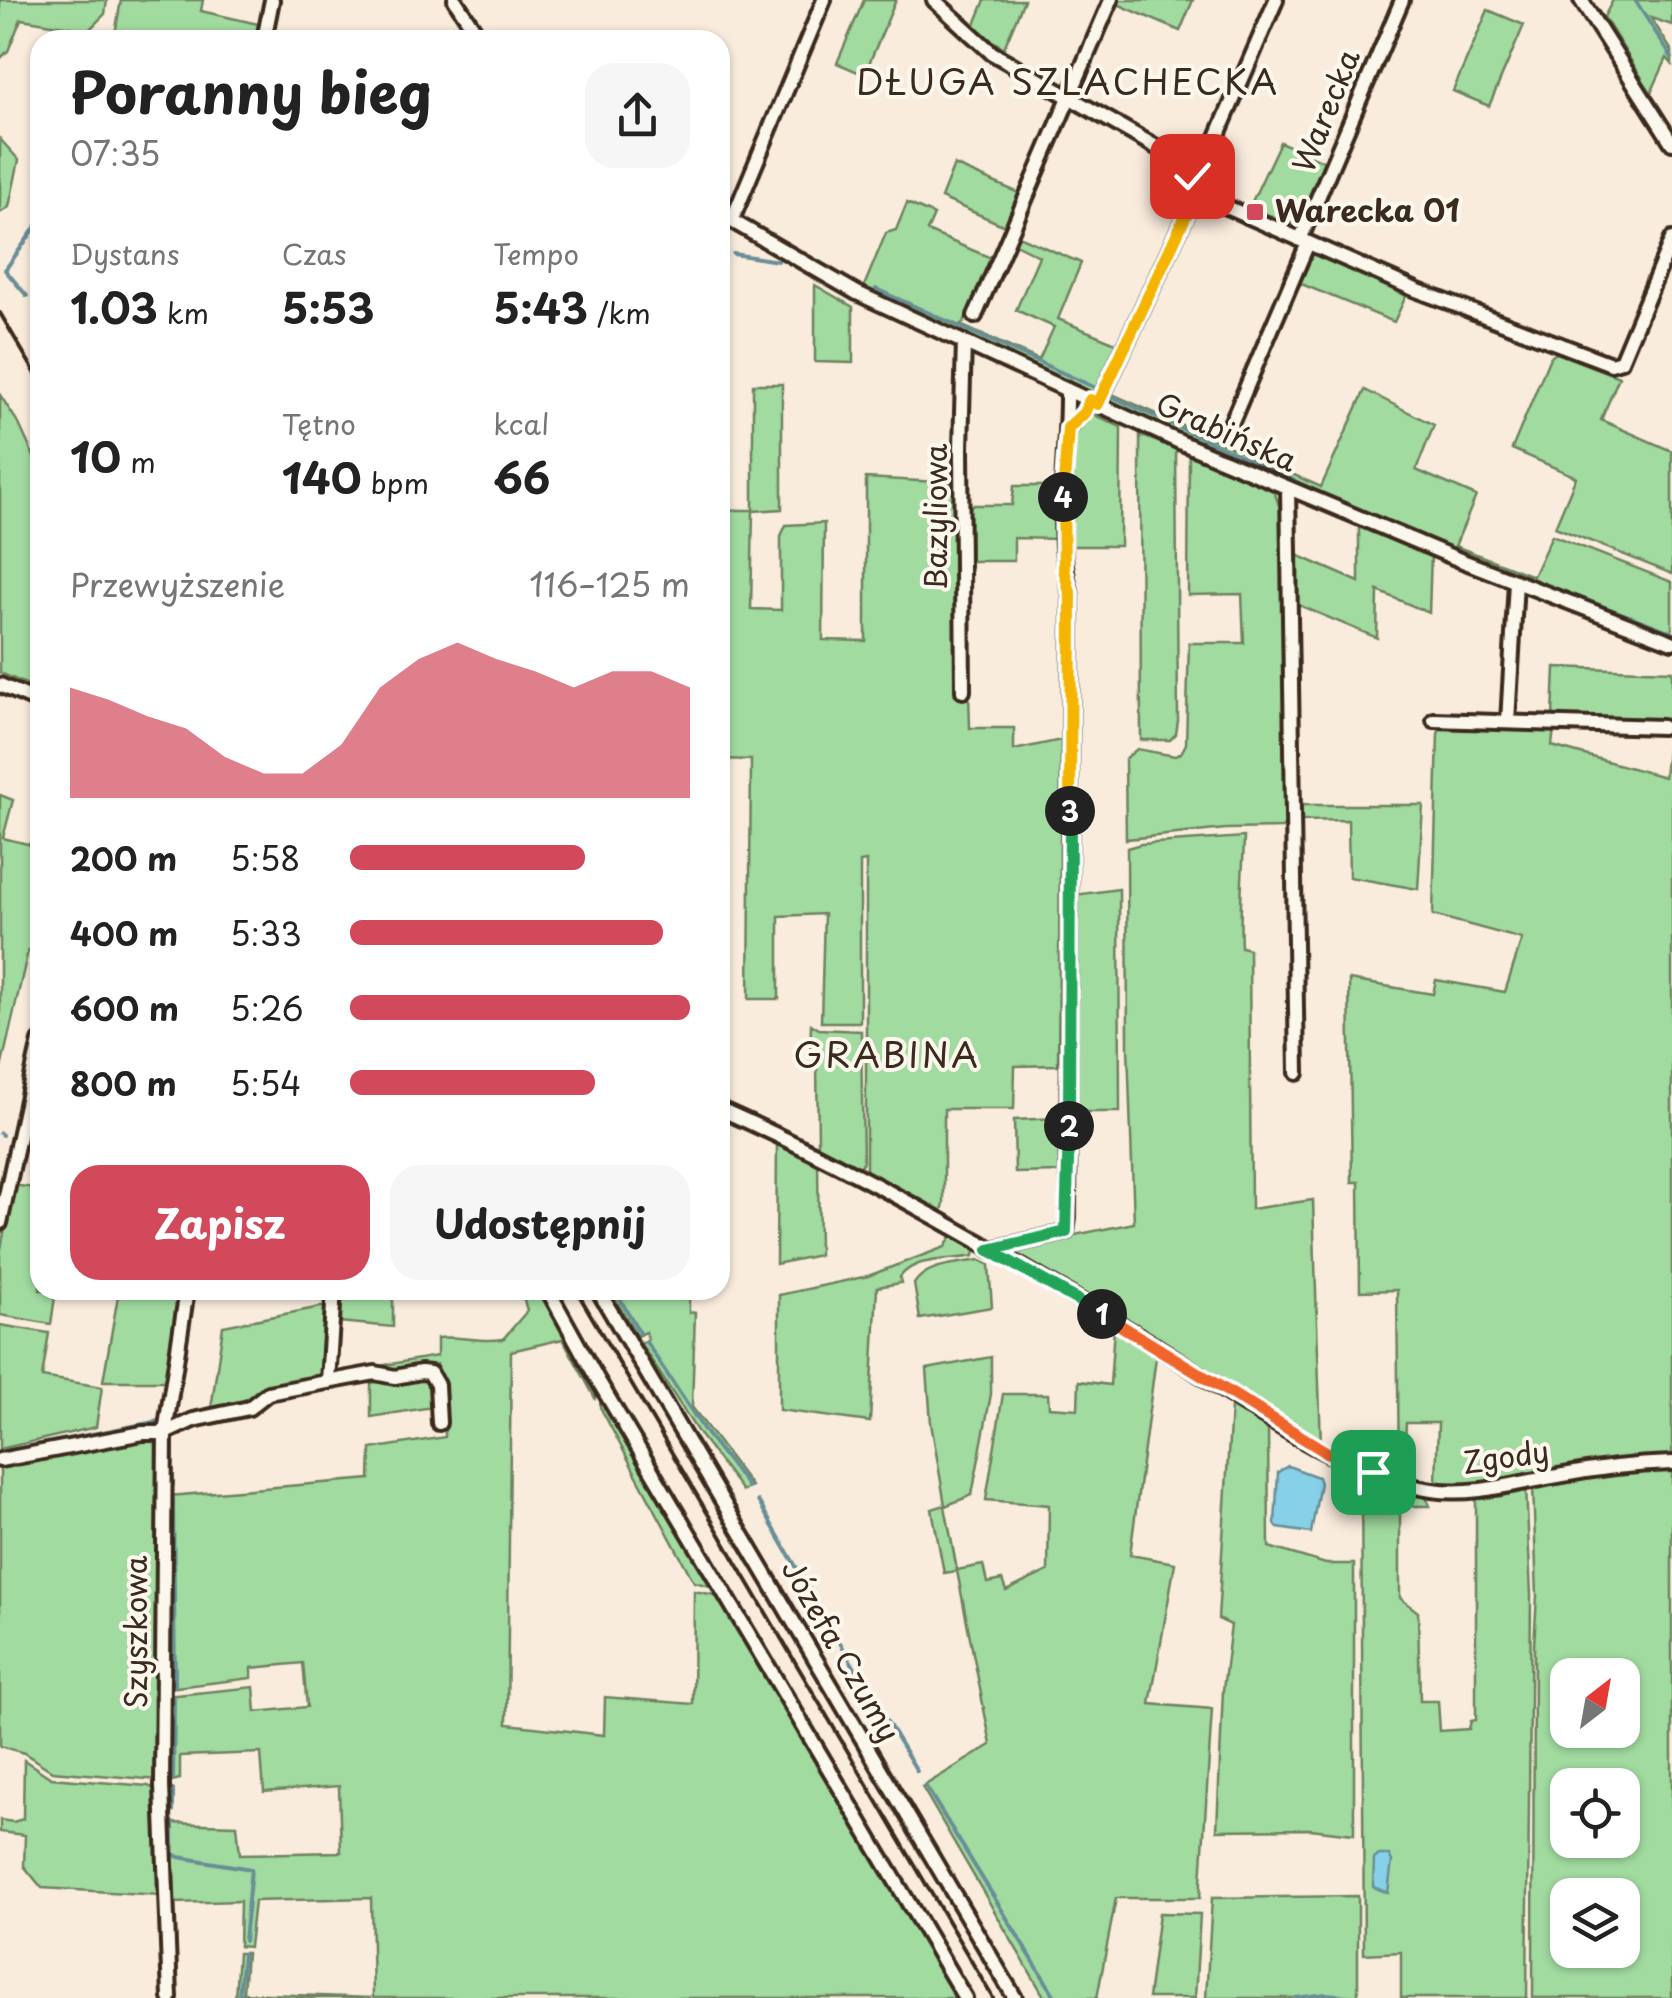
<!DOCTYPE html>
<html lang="pl">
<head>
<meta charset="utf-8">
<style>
	:root { --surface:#fff; --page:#f6f6f6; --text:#222; --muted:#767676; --accent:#d1495b }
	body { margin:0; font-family:"Playpen Sans",sans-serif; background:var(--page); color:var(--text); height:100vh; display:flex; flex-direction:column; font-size:38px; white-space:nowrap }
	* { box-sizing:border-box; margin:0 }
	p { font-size:32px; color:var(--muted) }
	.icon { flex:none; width:55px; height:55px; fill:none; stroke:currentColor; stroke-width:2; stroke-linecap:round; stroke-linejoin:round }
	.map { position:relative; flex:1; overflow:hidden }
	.sheet { position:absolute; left:30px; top:30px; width:700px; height:1270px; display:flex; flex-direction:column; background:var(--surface); border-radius:30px; box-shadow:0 2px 8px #0004 }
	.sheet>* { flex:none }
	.needle { width:65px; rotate:31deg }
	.controls { position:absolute; left:1550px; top:1658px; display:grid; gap:20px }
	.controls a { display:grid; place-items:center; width:90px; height:90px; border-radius:20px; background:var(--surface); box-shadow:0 2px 8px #0004; font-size:50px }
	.pin { position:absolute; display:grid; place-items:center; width:85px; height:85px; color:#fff; margin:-42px; border-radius:20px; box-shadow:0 5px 15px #0006 }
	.km { position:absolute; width:50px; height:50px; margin:-25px; border-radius:50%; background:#222; color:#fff; font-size:28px; line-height:50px; text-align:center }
	.round { display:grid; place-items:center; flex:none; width:105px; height:105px; border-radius:30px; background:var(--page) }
	.summary { display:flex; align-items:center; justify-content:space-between; height:170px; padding:0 40px }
	h1 { font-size:55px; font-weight:700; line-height:75px }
	.figures { display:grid; grid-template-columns:repeat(3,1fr); gap:15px; height:170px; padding:10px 40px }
	.figures div { display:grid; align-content:center }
	.figures b { font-size:42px; font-weight:700 }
	.figures small { font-size:28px; font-weight:400 }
	.figures p { font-size:28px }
	.chart { height:280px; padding:20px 40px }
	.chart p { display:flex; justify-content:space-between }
	.chart svg { width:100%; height:180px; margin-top:10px; fill:var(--accent); opacity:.7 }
	.primary-button { display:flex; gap:20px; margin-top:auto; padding:20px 40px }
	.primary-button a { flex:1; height:115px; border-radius:30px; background:var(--accent); color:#fff; font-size:40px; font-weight:700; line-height:115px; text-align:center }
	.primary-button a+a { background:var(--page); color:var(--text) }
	ul { padding:0 40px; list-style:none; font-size:32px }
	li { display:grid; grid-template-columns:160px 120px 1fr; align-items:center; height:75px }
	li i { height:25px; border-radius:12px; background:var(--accent) }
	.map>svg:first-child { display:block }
	.green { fill:#a1dba0; stroke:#6e825f; stroke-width:2.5; fill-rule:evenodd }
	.water { fill:#87d1e8; stroke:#698e97; stroke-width:2.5 }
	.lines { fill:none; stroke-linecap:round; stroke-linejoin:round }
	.stream { stroke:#698e97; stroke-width:4 }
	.street-casing { stroke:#3b2a1e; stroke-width:20 }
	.street { stroke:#fbf7ec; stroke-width:12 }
	.rail { stroke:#3b2a1e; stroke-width:4 }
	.split-1-casing { stroke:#fff; stroke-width:20 }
	.split-2-casing { stroke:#fff; stroke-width:20 }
	.split-3-casing { stroke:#fff; stroke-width:20 }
	.split-4-casing { stroke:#fff; stroke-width:20 }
	.split-5-casing { stroke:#fff; stroke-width:20 }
	.split-1 { stroke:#f0652b; stroke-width:12 }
	.split-2 { stroke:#22a559; stroke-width:12 }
	.split-3 { stroke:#22a559; stroke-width:12 }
	.split-4 { stroke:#f5b400; stroke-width:12 }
	.split-5 { stroke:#f5b400; stroke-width:12 }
	.poi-dot { fill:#d1495b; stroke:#fbf7ec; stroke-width:4 }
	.labels { text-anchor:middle; stroke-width:8; stroke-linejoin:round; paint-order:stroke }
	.street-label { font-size:30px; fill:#3b2a1e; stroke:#fbf7ec }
	.poi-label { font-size:30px; font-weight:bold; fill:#3b2a1e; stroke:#fbf7ec; text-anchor:start }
	.quarter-label { font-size:35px; letter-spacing:2.5px; fill:#3b2a1e; stroke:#fbf7ec }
</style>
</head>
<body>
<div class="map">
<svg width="1672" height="1998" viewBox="0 0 1672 1998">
	<rect width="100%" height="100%" fill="#f9ecdd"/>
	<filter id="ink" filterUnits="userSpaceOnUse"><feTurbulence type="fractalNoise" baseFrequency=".01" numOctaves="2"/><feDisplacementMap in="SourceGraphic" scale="20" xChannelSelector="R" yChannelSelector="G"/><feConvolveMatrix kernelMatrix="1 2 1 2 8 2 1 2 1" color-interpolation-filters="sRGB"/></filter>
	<g filter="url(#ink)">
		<g class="green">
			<path d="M 0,0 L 107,0 L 105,14 L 89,30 L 21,19 L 8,51 L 0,59 Z"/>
			<path d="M 121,0 L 203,0 L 201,11 L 258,24 L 255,40 L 114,40 Z"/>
			<path d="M 864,0 L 896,0 L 866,71 L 860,73 L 837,63 Z"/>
			<path d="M 985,0 L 1024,0 L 1004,48 L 973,29 Z"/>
			<path d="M 1117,0 L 1193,0 L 1180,31 L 1115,3 Z"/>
			<path d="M 1613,0 L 1672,0 L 1672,25 L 1651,18 L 1672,51 L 1672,64 L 1667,58 L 1651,93 L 1604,17 Z"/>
			<path d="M 1488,10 L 1524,25 L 1489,106 L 1453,91 Z"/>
			<path d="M 0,139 L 19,160 L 9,207 L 0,213 Z"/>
			<path d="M 1280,142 L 1328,163 L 1297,225 L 1249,208 Z"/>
			<path d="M 954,165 L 1019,193 L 1005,226 L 941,198 Z"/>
			<path d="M 907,203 L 934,215 L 927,231 L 991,258 L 964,322 L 960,325 L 1039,360 L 1054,327 L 1016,310 L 1039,256 L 1013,243 L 1016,235 L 1081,263 L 1058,319 L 1118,344 L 1098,392 L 1093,396 L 862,291 L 886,233 L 896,230 Z"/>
			<path d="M 1312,252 L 1407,294 L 1394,322 L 1299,283 Z"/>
			<path d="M 815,285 L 853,307 L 853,363 L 815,362 Z"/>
			<path d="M 1557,353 L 1619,377 L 1601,420 L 1672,451 L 1672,574 L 1555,527 L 1576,477 L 1512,449 L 1550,357 Z"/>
			<path d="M 720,371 L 721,510 L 753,510 L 753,384 L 782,384 L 782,509 L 753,511 L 751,609 L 781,610 L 781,536 L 786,525 L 824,523 L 823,640 L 866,641 L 866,478 L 955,483 L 955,694 L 969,694 L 970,728 L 1014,728 L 1014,750 L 1061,740 L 1058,1065 L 1015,1066 L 1014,1109 L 944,1109 L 944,1203 L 942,1211 L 938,1213 L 866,1171 L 866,861 L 860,862 L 860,1022 L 821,1022 L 824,914 L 779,916 L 779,999 L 749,999 L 751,760 L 720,759 Z"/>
			<path d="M 1365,390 L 1434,425 L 1416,470 L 1476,496 L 1455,546 L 1533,576 L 1552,535 L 1672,582 L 1672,638 L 1457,557 L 1114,406 L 1110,398 L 1112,394 L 1321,487 Z"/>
			<path d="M 0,395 L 19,424 L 40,470 L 40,657 L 28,685 L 0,673 Z"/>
			<path d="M 1088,412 L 1121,427 L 1120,546 L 1069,546 L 1073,431 Z"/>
			<path d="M 1140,435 L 1176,449 L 1178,721 L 1176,734 L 1170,740 L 1141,740 Z"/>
			<path d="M 1189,455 L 1266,485 L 1274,491 L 1285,522 L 1286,823 L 1282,828 L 1226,829 L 1126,839 L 1125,759 L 1137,749 L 1175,756 L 1181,753 L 1186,744 L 1189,643 L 1244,643 L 1242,594 L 1188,595 Z"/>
			<path d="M 1014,486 L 1058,486 L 1057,539 L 1014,538 L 1014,561 L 969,561 L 969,505 L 1012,505 Z"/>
			<path d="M 1359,522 L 1431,554 L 1429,613 L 1378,591 L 1377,638 L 1296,604 L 1297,555 L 1359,582 Z"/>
			<path d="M 1555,667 L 1672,671 L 1672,1457 C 1646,1459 1619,1459 1593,1462 C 1541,1468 1489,1489 1436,1482 L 1438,1423 L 1406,1423 L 1403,1475 L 1399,1473 L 1397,1290 L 1360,1291 L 1359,1182 L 1352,1182 L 1349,980 L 1433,994 L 1436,980 L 1505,992 L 1522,939 L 1433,915 L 1438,734 L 1442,723 L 1554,728 L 1552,746 L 1664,777 L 1670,723 L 1553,718 Z"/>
			<path d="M 0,795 L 13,800 L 3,838 L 40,847 L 40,953 L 28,951 L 0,1073 Z"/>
			<path d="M 1298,802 L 1303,805 L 1423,805 L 1418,889 L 1349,877 L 1348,820 L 1298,821 Z"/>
			<path d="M 1244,837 C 1243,875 1239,910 1241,947 L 1249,949 L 1251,1209 L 1313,1200 L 1321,1446 L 1115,1314 L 1010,1253 L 1011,1248 L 1134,1223 L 1128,1047 L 1127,848 L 1141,844 Z"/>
			<path d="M 1119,889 L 1120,1112 L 1074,1112 L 1074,895 Z"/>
			<path d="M 811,1024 L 819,1029 L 861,1031 L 863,1162 L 859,1167 L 818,1145 L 817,1060 L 810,1058 Z"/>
			<path d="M 1058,1118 L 1059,1172 L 1015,1173 L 1014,1120 Z"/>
			<path d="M 777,1141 L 818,1161 L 819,1255 L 776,1264 Z"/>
			<path d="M 13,1185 L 40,1189 L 40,1290 L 56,1290 L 51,1324 L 0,1315 L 0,1254 Z"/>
			<path d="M 953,1234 L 976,1246 L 974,1256 C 950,1261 915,1256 900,1277 L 901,1283 L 877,1287 L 870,1422 L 779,1410 L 779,1295 L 868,1276 L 945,1247 Z"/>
			<path d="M 979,1260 L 989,1265 L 992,1307 L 920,1319 L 914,1284 C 926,1264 957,1264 979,1260 Z"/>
			<path d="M 86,1290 L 179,1290 L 166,1381 L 103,1381 L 118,1296 Z"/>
			<path d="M 341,1290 L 393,1290 L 393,1327 L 339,1322 Z"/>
			<path d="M 521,1290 L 538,1290 L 597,1392 L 595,1398 L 563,1339 L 511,1351 L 507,1724 L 604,1735 L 605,1697 L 693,1704 L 694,1591 L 715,1595 L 724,1604 L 818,1764 L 905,1899 L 899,1903 L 956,1998 L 373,1998 L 371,1898 L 254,1901 L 249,1947 L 239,1946 L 240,1901 L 174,1903 L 169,1823 L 237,1825 L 240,1854 L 341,1852 L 339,1786 L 264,1792 L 261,1753 L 180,1756 L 180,1779 L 168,1782 L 167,1696 L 254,1687 L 256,1712 L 307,1707 L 303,1663 L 252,1668 L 252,1678 L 168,1688 L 169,1496 L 370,1479 L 371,1449 L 445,1437 L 444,1383 L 437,1364 L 408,1370 L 362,1369 L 437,1356 L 437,1338 C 458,1335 481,1343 503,1339 L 527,1311 Z"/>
			<path d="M 610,1290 L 689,1290 L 689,1313 L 695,1312 L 692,1407 L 751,1486 L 742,1491 L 699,1434 L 641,1344 L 648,1339 L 645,1332 L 637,1336 Z"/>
			<path d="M 326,1306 L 321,1378 L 244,1403 L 211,1409 L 223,1326 Z"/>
			<path d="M 0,1325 L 49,1333 L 42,1377 L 102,1387 L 96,1427 L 0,1449 Z"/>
			<path d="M 1114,1328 L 1156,1357 L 1130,1555 L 1175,1563 L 1150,1704 L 1212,1709 L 1200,1898 L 1116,1898 L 1097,1998 L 1045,1998 L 922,1787 L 991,1745 L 957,1571 L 944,1573 L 932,1509 L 945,1505 L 931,1423 L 927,1369 L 991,1357 L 991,1394 L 972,1495 L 945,1506 L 957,1570 L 983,1565 L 987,1583 L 1002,1580 L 1006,1591 L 1048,1571 L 1049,1505 L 986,1500 L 1003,1394 L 1048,1394 L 1049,1407 L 1078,1409 L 1079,1381 L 1110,1385 Z"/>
			<path d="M 424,1377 L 432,1385 L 432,1407 L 371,1417 L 371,1378 Z"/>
			<path d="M 601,1397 L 714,1587 L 694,1582 L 600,1407 Z"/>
			<path d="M 1231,1407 L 1268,1429 L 1269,1547 L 1326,1564 L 1354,1564 L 1354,1834 L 1310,1829 L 1217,1830 L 1223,1690 L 1231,1625 L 1218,1619 Z"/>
			<path d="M 148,1438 L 156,1444 L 158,1780 L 52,1771 L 24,1753 L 0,1746 L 0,1464 L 55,1457 Z"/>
			<path d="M 1672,1470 L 1672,1998 L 1533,1998 L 1534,1645 L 1537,1596 L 1533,1486 L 1591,1475 ZM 1568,1675 L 1622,1675 L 1622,1730 L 1568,1730 ZM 1568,1785 L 1622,1785 L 1622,1840 L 1568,1840 ZM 1568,1895 L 1622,1895 L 1622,1950 L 1568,1950 Z"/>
			<path d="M 1361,1476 L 1424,1493 L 1430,1506 L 1400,1506 L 1400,1598 L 1418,1612 L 1420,1701 L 1438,1701 L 1440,1731 L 1469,1729 L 1471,1721 L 1476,1720 L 1476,1497 L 1526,1487 L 1531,1595 L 1527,1998 L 1401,1998 L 1401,1952 L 1364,1954 Z"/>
			<path d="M 24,1760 L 51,1778 L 148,1786 L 158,1790 L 160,1895 L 42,1888 L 24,1866 L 25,1835 L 0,1832 L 0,1820 L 13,1822 L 23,1819 Z"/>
			<path d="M 1358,1896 L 1358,1998 L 1206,1998 L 1212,1898 Z"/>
			<path d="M 1159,1913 L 1200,1914 L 1195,1998 L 1148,1998 Z"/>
			<path d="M 238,1953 L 246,1953 L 243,1993 L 371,1998 L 235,1998 Z"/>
		</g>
		<g class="water">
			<path d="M 1288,1466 L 1318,1477 L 1320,1483 L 1311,1533 L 1278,1528 L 1275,1524 L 1278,1472 Z"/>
			<path d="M 1379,1855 L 1389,1855 L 1392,1861 L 1388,1893 L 1373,1887 L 1374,1859 Z"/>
		</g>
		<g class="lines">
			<g class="stream">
				<path d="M 1635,0 L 1672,58"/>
				<path d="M 733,254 L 778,261"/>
				<path d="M 800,269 L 852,299"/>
				<path d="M 876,289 L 1096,388"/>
				<path d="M 27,296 L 5,270 L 40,221"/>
				<path d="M 39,313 L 40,315"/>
				<path d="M 1113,397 L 1367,514 L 1466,555 L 1672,632"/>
				<path d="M 0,1133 L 2,1135"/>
				<path d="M 0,1234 L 0,1233"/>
				<path d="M 615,1290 L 639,1332"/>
				<path d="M 646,1342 L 706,1433 L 748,1487"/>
				<path d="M 0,1452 L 159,1421"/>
				<path d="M 173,1458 L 173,1438"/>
				<path d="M 173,1485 L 173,1470"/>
				<path d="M 173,1499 L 175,1686"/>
				<path d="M 758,1501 L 868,1691"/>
				<path d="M 877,1705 L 917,1771"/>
				<path d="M 173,1778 L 174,1699"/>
				<path d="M 925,1785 L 1056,1998"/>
				<path d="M 173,1790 L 173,1812"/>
				<path d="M 173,1822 L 173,1854 L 179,1857 L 251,1869 L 244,1941"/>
				<path d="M 243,1954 L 239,1995 L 259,1998"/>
				<path d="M 1296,1998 L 1326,1994 L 1357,1997"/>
				<path d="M 1367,1998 L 1384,1998"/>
			</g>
			<g class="street-casing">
				<g id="street">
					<path d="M 455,0 L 481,40"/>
					<path d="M 934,0 L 992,53 L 1172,156 L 1213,201 L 1416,290 L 1611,364 L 1621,361 L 1672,239"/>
					<path d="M 1581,0 L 1672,143"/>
					<path d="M 264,40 L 272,0"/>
					<path d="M 1192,176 L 1204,167 L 1276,0"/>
					<path d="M 720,214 L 857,293 L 1182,443 L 1460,560 L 1672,642"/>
					<path d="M 732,220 L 824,0"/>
					<path d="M 1300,240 L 1402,0"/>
					<path d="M 975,316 L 1111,0"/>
					<path d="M 1098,404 L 1193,200 L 1201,190"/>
					<path d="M 1230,426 L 1308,243"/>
					<path d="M 1068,428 L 1083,413 L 1089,400"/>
					<path d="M 1288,488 L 1297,1073"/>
					<path d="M 0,685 L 40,702"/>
					<path d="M 963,691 L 961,448 L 964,342"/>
					<path d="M 1434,720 L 1662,727"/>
					<path d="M 1508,722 L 1516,582"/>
					<path d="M 720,1109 C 863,1172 998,1252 1133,1332 C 1222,1384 1328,1475 1432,1490 C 1472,1496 1513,1484 1552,1477 C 1592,1469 1631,1464 1672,1463"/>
					<path d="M 0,1223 L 40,1041"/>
					<path d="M 989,1250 L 1066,1232 L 1068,1218 L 1071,596 C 1053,529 1068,459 1067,390"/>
					<path d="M 548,1290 L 596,1377 L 965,1998"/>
					<path d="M 598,1290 L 1015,1998"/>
					<path d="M 328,1381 L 334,1290"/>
					<path d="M 165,1433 L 193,1420 L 249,1408 L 268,1393 L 375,1373 L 395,1377 L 421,1372 L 430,1373 L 437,1385 L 439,1423"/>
					<path d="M 165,1433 L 187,1290"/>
					<path d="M 0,1460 L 143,1433 L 165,1433 L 162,1786 L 170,1998"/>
				</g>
			</g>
			<use href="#street" class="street"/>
			<g class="rail">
				<path d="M 0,313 L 40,381"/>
				<path d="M 576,1290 L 993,1998"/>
			</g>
		</g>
	</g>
	<g class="lines" filter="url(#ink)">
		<g class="split-1-casing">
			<path id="split-1" d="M 1102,1314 L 1326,1452 L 1373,1472"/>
		</g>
		<g class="split-2-casing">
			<path id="split-2" d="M 1069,1126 L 1066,1232 L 989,1250 L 1102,1314"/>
		</g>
		<g class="split-3-casing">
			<path id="split-3" d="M 1069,1126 L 1070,811"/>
		</g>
		<g class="split-4-casing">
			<path id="split-4" d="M 1063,497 L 1064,570 L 1071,596 L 1070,811"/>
		</g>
		<g class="split-5-casing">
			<path id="split-5" d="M 1063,497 L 1068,428 L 1084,413 L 1090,400 L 1098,404 L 1193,200 L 1200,190 L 1192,176"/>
		</g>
		<use href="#split-1" class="split-1"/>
		<use href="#split-2" class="split-2"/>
		<use href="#split-3" class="split-3"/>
		<use href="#split-4" class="split-4"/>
		<use href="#split-5" class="split-5"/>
	</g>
	<rect class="poi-dot" x="1245" y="202" width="20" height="20" rx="5"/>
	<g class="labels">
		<g class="street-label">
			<text transform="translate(1327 111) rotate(-68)" y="10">Warecka</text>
			<text transform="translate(1226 433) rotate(24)" y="10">Grabińska</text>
			<text transform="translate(937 517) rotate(-90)" y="10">Bazyliowa</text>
			<text transform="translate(1506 1458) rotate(-8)" y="10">Zgody</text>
			<text transform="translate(137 1632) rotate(-90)" y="10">Szyszkowa</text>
			<text transform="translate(840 1651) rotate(60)" y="10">Józefa Czumy</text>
		</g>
		<g class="poi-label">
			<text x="1275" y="222">Warecka 01</text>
		</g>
		<g class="quarter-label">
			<text x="1068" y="95">DŁUGA SZLACHECKA</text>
			<text x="887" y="1068">GRABINA</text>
		</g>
	</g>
</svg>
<div class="controls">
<a><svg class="needle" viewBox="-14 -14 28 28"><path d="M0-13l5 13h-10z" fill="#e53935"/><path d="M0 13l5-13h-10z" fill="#767676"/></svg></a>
<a><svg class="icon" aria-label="locate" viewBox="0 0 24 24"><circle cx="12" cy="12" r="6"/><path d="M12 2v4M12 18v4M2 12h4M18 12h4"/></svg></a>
<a><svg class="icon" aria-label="layers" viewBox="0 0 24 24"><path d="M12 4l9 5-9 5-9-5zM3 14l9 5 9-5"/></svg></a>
</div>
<div class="pin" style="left:1373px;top:1472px;background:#1e9e55"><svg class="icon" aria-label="arrive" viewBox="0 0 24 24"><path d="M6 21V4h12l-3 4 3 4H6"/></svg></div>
<div class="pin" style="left:1192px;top:176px;background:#d93025"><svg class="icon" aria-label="check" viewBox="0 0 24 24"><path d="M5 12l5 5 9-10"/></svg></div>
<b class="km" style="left:1102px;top:1314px">1</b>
<b class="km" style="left:1069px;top:1126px">2</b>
<b class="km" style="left:1070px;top:811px">3</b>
<b class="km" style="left:1063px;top:497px">4</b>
<section class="sheet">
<div class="summary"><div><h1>Poranny bieg</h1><p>07:35</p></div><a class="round"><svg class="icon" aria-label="share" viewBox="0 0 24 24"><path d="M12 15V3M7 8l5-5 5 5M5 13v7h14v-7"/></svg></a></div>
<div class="figures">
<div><p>Dystans</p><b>1.03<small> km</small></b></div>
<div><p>Czas</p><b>5:53</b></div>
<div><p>Tempo</p><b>5:43<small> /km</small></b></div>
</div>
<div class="figures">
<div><b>10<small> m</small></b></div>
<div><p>Tętno</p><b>140<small> bpm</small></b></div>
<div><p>kcal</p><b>66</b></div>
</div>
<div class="chart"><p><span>Przewyższenie</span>116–125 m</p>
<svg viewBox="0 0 160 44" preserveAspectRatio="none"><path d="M0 44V17L10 20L20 24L30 27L40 34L50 38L60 38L70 31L80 17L90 10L100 6L110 10L120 13L130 17L140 13L150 13L160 17V44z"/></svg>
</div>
<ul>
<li><b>200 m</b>5:58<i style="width:69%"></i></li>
<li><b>400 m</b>5:33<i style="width:92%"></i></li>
<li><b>600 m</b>5:26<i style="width:100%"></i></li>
<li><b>800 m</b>5:54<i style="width:72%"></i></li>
</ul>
<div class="primary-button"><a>Zapisz</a><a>Udostępnij</a></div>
</section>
</div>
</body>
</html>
